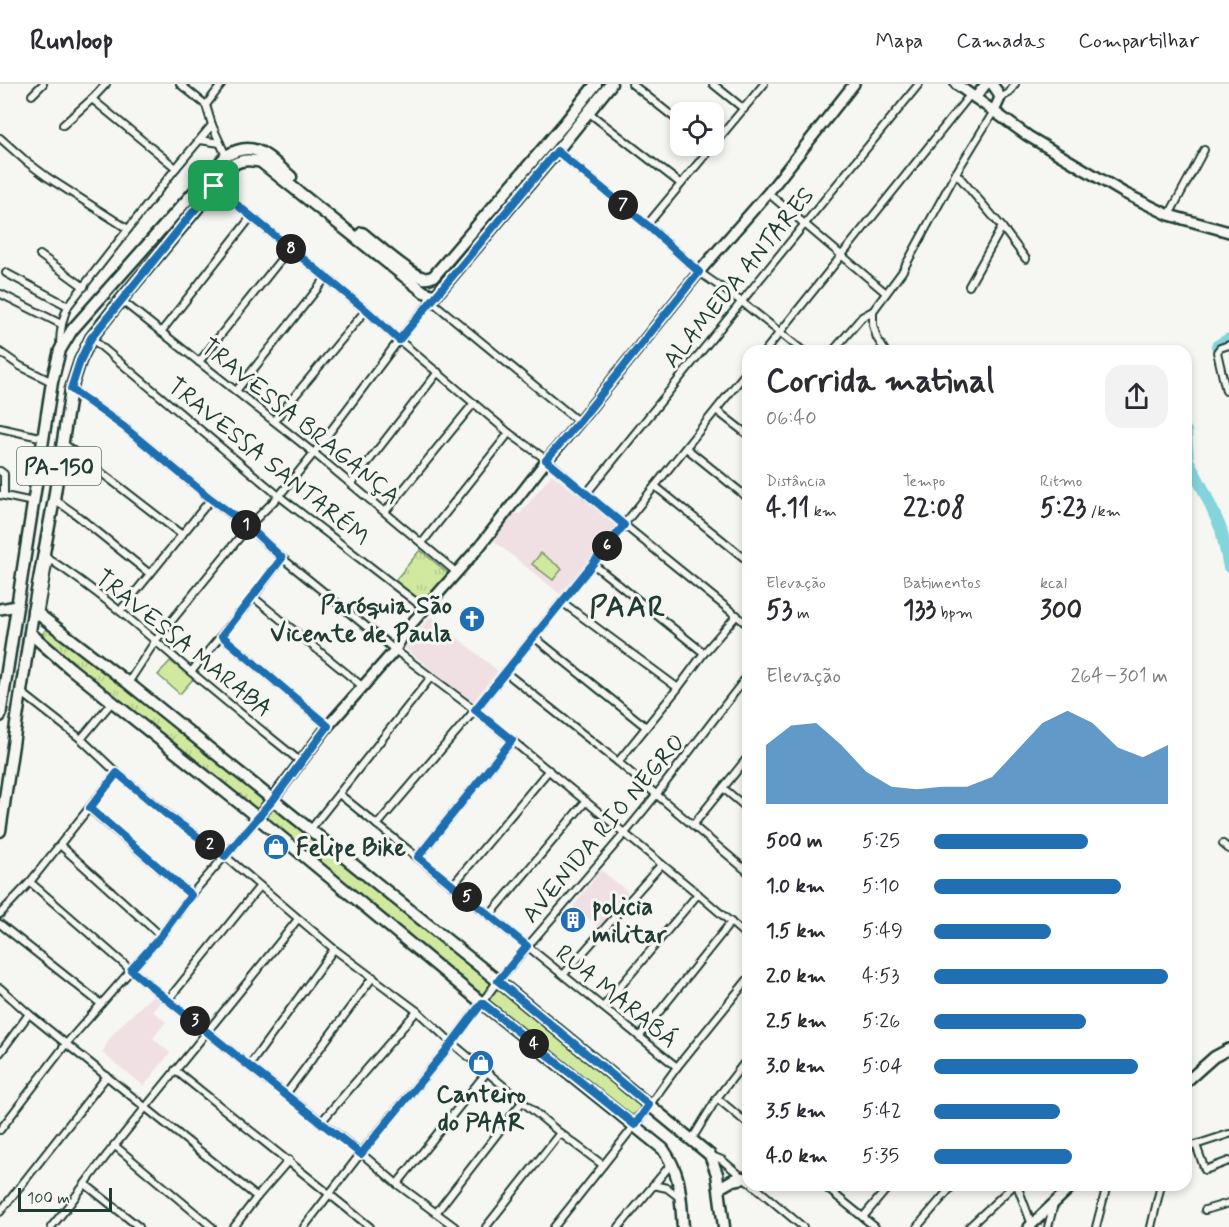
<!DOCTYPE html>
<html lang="pt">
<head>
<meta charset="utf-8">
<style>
	:root { --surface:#fff; --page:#f2f2f3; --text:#2b2b33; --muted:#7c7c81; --line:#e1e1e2; --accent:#1f6fb2 }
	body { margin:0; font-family:Mynerve,sans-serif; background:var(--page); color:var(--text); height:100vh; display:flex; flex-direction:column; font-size:22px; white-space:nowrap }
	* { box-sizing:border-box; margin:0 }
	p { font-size:20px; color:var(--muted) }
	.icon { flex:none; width:33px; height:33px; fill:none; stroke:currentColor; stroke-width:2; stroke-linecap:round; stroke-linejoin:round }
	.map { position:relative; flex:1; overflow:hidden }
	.side { position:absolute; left:742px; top:261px; width:450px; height:846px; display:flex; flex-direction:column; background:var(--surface); border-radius:18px; box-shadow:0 3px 9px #0003 }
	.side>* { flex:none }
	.fabs { position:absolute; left:670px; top:18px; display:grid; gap:12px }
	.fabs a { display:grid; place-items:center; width:54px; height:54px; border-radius:12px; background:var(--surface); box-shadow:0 3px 9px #0003; font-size:30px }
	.scale { position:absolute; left:18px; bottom:15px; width:94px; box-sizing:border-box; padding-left:6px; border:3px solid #1f3d34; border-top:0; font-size:16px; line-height:21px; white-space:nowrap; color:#1f3d34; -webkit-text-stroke:4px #f6f6f2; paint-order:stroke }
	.pin { position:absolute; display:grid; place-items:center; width:51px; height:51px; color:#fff; margin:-26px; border-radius:12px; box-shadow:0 3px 9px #0006 }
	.km { position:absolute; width:30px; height:30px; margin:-15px; border-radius:50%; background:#222; color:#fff; font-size:16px; line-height:30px; text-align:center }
	.round { display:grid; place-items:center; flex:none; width:63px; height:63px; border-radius:18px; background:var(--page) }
	.headline { display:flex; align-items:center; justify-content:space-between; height:102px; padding:0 24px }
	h1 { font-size:33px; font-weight:700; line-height:45px }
	.stats { display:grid; grid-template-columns:repeat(3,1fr); gap:9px; height:102px; padding:6px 24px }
	.stats div { display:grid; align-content:center }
	.stats b { font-size:26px; font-weight:700 }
	.stats small { font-size:16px; font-weight:400 }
	.stats p { font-size:16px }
	.chart { height:168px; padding:12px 24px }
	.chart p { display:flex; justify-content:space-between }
	.chart svg { width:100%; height:108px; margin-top:6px; fill:var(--accent); opacity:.7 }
	ul { padding:0 24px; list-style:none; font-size:20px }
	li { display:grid; grid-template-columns:96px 72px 1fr; align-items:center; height:45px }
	li i { height:15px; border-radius:8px; background:var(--accent) }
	header { display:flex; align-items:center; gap:36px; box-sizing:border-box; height:84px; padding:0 30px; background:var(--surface); border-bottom:2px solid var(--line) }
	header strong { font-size:28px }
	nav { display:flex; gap:33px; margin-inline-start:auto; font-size:21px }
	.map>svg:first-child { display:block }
	.built { fill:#f0e0e4 }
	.grass { fill:#d1e99f; stroke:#78936a; stroke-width:1.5 }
	.park { fill:url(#park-tufts); stroke:#78936a; stroke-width:1.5 }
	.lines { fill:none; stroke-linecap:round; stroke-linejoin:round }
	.river { stroke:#83d4db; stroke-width:12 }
	.street-casing { stroke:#1f3d34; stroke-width:10 }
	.secondary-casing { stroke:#1f3d34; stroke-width:14 }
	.primary-casing { stroke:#1f3d34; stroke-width:15 }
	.street { stroke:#f6f6f2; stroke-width:6 }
	.secondary { stroke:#f6f6f2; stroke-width:9 }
	.primary { stroke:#f6f6f2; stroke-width:10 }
	.route-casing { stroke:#fff; stroke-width:12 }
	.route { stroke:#1f6fb2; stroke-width:8 }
	.labels { text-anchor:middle; stroke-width:6; stroke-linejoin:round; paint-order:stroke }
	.shield { fill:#f6f6f2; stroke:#60746d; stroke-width:1.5 }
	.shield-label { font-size:22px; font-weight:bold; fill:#1f3d34 }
	.street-label { font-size:24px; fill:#1f3d34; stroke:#f6f6f2 }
	.poi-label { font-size:24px; font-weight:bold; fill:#1f3d34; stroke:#f6f6f2; text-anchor:start }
	.district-label { font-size:30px; font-weight:bold; letter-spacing:1.5px; fill:#1f3d34; stroke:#f6f6f2 }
</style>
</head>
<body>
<header>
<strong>Runloop</strong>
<nav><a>Mapa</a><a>Camadas</a><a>Compartilhar</a></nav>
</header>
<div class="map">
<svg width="1229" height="1143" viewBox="0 0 1229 1143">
	<defs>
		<pattern id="park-tufts" width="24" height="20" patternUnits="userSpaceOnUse" patternTransform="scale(1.5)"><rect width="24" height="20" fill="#d1e99f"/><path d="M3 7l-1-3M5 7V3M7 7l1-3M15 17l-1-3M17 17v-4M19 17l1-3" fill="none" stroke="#b3c98a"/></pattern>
	</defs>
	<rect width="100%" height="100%" fill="#f6f6f2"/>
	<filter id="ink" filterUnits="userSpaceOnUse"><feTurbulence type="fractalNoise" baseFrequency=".0167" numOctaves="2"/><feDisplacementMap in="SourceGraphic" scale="12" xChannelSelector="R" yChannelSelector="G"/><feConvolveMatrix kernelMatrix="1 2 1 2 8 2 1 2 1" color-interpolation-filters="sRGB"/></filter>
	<g filter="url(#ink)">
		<g class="built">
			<path d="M 552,390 L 616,442 L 560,510 L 494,457 L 513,430 L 520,430 Z"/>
			<path d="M 431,532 L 498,587 L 472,619 L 405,564 Z"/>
			<path d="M 601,786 L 628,808 L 600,844 L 573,822 Z"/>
			<path d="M 155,909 L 162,915 L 153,927 L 166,938 L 153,954 L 170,969 L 144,1002 L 102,969 L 109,955 L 120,942 Z"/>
		</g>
		<g class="grass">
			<path d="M 541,469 L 562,485 L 553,496 L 532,480 Z"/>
			<path d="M 170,577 L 193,595 L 180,610 L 158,591 Z"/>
		</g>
		<g class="park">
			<path d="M 420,466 L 449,490 L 423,522 L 394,498 Z"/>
			<path d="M 50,540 L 640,1014 C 641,1028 637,1031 624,1032 L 482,919 L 42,554 L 43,549 Z"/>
		</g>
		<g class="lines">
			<g class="river">
				<path d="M 1217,262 L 1229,255"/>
				<path d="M 1186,347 L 1188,376 L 1203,405 L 1221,445 L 1229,483"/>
			</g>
			<g class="street-casing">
				<g id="street">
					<path d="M 180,0 L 206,21 L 212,41 L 226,72"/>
					<path d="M 632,0 L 681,39"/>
					<path d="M 713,0 L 744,25"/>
					<path d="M 32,11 L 43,0"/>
					<path d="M 1000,14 L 1009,9 L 1015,0"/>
					<path d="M 92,15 L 176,84"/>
					<path d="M 206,21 L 222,0"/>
					<path d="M 588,28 L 681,100"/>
					<path d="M 63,41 L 92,15 L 106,0"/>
					<path d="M 0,54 L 27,78 L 47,93 L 128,145"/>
					<path d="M 200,56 L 220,59"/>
					<path d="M 557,67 L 647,141 L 699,188 L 742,218 L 803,267"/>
					<path d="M 956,89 L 1002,143 L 1026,175"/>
					<path d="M 215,103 L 366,226 L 399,256 L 509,349 L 547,376 L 586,410 L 748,541"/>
					<path d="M 768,109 L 886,209"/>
					<path d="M 1169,131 L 1204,66"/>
					<path d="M 647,141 L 764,0"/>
					<path d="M 40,171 L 84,203"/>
					<path d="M 6,189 L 68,222"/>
					<path d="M 969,202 L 1002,143"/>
					<path d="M 1,210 L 61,240"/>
					<path d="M 429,215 L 579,338"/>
					<path d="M 121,216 L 314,369 L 456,488"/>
					<path d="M 161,248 L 251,133"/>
					<path d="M 91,254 L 279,412 L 425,525"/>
					<path d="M 60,261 C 60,246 62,235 68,222 L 176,84 L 212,41"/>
					<path d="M 765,267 L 970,11"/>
					<path d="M 833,267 L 862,233 L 873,227"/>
					<path d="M 885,267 L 877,254 L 873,241 L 873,227 L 902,188 L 956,89 L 994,27"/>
					<path d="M 0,268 L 20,282 L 52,298"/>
					<path d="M 199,278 L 290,164"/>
					<path d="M 71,305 L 124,343 L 211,415 L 248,443 L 282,474 L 395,566 L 475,626 L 698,810 L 748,853"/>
					<path d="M 236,307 L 326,194"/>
					<path d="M 1226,307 L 1217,268 L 1220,264 L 1229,261"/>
					<path d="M 716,326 L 748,351"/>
					<path d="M 274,337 L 366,226"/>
					<path d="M 0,344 L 44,354"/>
					<path d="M 63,359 L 182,451"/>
					<path d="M 686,364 L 748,414"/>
					<path d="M 0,387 L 4,390 L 4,411"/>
					<path d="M 351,400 L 438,288"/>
					<path d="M 655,402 L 748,477"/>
					<path d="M 586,410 C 697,273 807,136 919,0"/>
					<path d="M 0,411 L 33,418"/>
					<path d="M 54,415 L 74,429 L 150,490"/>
					<path d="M 385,428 L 474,319"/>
					<path d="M 422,459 L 509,349"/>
					<path d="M 44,469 L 49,475 C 100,508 145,548 190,587 C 226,618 264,648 301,678"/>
					<path d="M 593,480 L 704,569"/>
					<path d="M 253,513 L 362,602"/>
					<path d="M 562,518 L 678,604"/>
					<path d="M 120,527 L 211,415"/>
					<path d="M 39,531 L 49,475"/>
					<path d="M 222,552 L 328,642"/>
					<path d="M 534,553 L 646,643"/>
					<path d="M 191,588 L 253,513 L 282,474"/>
					<path d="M 505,588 L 618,678 L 748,788"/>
					<path d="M 128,599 L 156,556 L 248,443 L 279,412 L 314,369 L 399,256 L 435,212"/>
					<path d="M 21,608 L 81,655 L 117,689 L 167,730 L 225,772 L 334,865 L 417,927 L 452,959 L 560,1049 L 603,1081"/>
					<path d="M 81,655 L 112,618"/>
					<path d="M 618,678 L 678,604 L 704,569 L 737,531"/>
					<path d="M 723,704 L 748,725"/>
					<path d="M 339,710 L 677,983"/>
					<path d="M 90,725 L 191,811"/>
					<path d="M 377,741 L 475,626 L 748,286"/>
					<path d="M 693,741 L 748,673"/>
					<path d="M 310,746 L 431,593"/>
					<path d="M 1223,760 L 1229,765"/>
					<path d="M 60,761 L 161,852"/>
					<path d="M 418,773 L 512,656"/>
					<path d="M 30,798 L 131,886 L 249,982 L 361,1069 L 397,1100 L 455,1143"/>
					<path d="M 452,802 L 549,686"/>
					<path d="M 0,830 L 30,798 L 117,689"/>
					<path d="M 490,831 L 586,717"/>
					<path d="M 0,840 L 101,920"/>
					<path d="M 564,890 L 661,781"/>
					<path d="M 0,904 L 29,930 L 257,1113"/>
					<path d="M 168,916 L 260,802"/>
					<path d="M 603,923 L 698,810"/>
					<path d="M 639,953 L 731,838"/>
					<path d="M 0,969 L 29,930"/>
					<path d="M 249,982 L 334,865"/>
					<path d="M 175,986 L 370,1143"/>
					<path d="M 286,1010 L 373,893"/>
					<path d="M 717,1014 L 748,1040"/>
					<path d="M 321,1038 L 417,927"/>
					<path d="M 0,1046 L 66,960 L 161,852 L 191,811 L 258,734"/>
					<path d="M 692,1055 L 717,1014 L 748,974"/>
					<path d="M 114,1061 L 212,1143"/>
					<path d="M 1196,1061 L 1205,1086 L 1229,1077"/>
					<path d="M 1186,1064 L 1229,1050"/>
					<path d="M 710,1071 L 722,1076 L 748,1098"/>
					<path d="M 85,1100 L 139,1143"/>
					<path d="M 397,1100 L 487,988"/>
					<path d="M 653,1101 L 667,1104 L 679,1113"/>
					<path d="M 753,1101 L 803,1143"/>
					<path d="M 823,1101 L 875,1143"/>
					<path d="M 1017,1101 L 1032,1141"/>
					<path d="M 1205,1126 L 1229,1119"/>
					<path d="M 0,1128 L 107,992"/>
					<path d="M 436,1129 L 522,1018"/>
					<path d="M 863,1133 L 890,1101"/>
					<path d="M 51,1143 C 74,1117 93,1087 116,1060 C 176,985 238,911 298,835"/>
					<path d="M 234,1143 L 257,1113 L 289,1076"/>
					<path d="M 304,1143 L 361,1069 L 452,959 L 497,898 L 625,749 L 656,711 L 748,591"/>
					<path d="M 486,1143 L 560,1049"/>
					<path d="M 554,1143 L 635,1041 L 677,983 L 748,895"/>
					<path d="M 619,1143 L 672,1079"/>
					<path d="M 917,1143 L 953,1101"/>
					<path d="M 969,1143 L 1014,1101"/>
					<path d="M 1048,1143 L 1054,1120"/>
					<path d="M 1096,1143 L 1107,1101"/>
					<path d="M 1151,1143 L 1161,1101"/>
				</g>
			</g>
			<g class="secondary-casing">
				<g id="secondary">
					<path d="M 956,0 L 1028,52 L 1124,109 L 1169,131 L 1229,148"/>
					<path d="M 992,0 L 997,7 L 1000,14 L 994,27"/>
					<path d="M 975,14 L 986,0"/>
					<path d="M 0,525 L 17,522"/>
					<path d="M 258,734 L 328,642 L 395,566 L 406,546 L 480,462 L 547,376 L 579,338 L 699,188 L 768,109 L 854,0"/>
					<path d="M 1186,998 L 1214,973 L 1229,965"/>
					<path d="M 1029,1143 L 1073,1101"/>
				</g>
			</g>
			<g class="primary-casing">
				<g id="primary">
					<path d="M 362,149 C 375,159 410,191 424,194 C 429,195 430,194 434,192 L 565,39 L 596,0"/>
					<path d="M 33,526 L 128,599 L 498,897 L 710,1071 L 717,1090 L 724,1143"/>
					<path d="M 30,549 L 70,584 L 258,734 L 482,919 L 663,1065 C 682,1092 680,1111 683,1143"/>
					<path d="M 0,632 L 52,298 L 60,266 L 72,246 L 226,72 C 256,54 268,74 291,93"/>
					<path d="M 0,747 L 33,528 L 54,415 L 71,305 L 80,277 L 91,254 L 121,216 L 234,80 C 243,75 251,76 261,78 L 424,208 L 433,211 L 436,211 L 557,67 L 611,0"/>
					<path d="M 719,1104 L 733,1096 L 744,1094"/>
				</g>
			</g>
			<use href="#street" class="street"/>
			<use href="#secondary" class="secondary"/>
			<use href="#primary" class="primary"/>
		</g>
	</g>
	<g class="lines" filter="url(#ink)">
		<g class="route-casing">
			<path id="route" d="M 557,67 L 647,141 L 699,188 L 579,338 L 546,376 L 624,441 L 475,626 L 512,656 L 418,773 L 527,862 L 498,897 L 649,1021 L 635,1041 L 482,919 L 452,959 L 361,1070 L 249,982 L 131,886 L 161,852 L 191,811 L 90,724 L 117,689 L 166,730 L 225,772 L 273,716 L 328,642 L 222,552 L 282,474 L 248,442 L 211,415 L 124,343 L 71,305 L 80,277 L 91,254 L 214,102 L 366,226 L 399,256 Z"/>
		</g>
		<use href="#route" class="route"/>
	</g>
	<defs>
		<g id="church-disc" transform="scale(1.35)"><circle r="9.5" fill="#1f6fb2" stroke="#f6f6f2"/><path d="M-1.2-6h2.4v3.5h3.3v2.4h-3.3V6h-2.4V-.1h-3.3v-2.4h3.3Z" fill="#fff"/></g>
		<g id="shop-disc" transform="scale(1.35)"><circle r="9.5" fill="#1f6fb2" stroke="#f6f6f2"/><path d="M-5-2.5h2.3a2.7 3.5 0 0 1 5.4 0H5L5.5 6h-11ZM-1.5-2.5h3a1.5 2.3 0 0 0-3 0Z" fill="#fff"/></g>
		<g id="building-disc" transform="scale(1.35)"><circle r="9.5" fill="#1f6fb2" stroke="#f6f6f2"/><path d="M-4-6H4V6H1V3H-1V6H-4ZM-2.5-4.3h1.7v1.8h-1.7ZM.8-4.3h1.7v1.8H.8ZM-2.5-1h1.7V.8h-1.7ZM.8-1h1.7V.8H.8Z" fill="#fff"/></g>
	</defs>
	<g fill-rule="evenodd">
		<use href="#church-disc" x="472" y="535"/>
		<use href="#shop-disc" x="276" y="763"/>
		<use href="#building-disc" x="573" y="836"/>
		<use href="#shop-disc" x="481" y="979"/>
	</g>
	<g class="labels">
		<rect class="shield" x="17" y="363" width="84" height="38" rx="4.5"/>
		<g class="shield-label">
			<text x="59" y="390">PA-150</text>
		</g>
		<g class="street-label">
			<text transform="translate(738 193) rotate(-51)" y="8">ALAMEDA ANTARES</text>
			<text transform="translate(301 337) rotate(39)" y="8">TRAVESSA BRAGANÇA</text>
			<text transform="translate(269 377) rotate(39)" y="8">TRAVESSA SANTARÉM</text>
			<text transform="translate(184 559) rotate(39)" y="8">TRAVESSA MARABA</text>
			<text transform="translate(603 744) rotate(-50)" y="8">AVENIDA RIO NEGRO</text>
			<text transform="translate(617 912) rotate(39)" y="8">RUA MARABÁ</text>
		</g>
		<g class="poi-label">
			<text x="452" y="529" text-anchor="end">Paróquia São<tspan x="452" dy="28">Vicente de Paula</tspan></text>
			<text x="296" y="771">Felipe Bike</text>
			<text x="592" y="830">policia<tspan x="592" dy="28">militar</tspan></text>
			<text x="481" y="1018" text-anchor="middle">Canteiro<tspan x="481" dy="28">do PAAR</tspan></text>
		</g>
		<g class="district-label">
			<text x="628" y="532">PAAR</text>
		</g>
	</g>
</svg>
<div class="fabs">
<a><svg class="icon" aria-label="locate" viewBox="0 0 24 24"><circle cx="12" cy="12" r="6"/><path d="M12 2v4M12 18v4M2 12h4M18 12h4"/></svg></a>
</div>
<div class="scale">100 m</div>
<div class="pin" style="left:214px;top:102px;background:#1e9e55"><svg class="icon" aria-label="arrive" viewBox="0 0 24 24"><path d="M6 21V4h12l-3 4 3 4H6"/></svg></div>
<b class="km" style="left:246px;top:441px">1</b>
<b class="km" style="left:210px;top:761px">2</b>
<b class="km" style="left:195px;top:937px">3</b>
<b class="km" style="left:534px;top:960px">4</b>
<b class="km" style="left:467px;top:813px">5</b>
<b class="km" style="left:607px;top:462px">6</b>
<b class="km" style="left:623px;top:121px">7</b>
<b class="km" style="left:291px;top:165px">8</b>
<section class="side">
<div class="headline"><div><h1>Corrida matinal</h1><p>06:40</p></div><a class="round"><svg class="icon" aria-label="share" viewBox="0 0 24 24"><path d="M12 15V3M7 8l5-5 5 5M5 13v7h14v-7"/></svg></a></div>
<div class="stats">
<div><p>Distância</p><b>4.11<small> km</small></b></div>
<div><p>Tempo</p><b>22:08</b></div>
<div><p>Ritmo</p><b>5:23<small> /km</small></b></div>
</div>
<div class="stats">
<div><p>Elevação</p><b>53<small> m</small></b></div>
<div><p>Batimentos</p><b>133<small> bpm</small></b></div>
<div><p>kcal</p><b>300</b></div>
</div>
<div class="chart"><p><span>Elevação</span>264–301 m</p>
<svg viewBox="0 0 160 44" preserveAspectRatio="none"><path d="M0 44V20L10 12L20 11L30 20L40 31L50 37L60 38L70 37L80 37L90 33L100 22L110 11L120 6L130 11L140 21L150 25L160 20V44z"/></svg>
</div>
<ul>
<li><b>500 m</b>5:25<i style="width:66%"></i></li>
<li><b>1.0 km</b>5:10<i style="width:80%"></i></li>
<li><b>1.5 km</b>5:49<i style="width:50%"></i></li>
<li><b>2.0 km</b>4:53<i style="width:100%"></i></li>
<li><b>2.5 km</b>5:26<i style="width:65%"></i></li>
<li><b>3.0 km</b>5:04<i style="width:87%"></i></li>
<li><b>3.5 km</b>5:42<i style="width:54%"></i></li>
<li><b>4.0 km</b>5:35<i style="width:59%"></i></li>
</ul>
</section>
</div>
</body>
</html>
